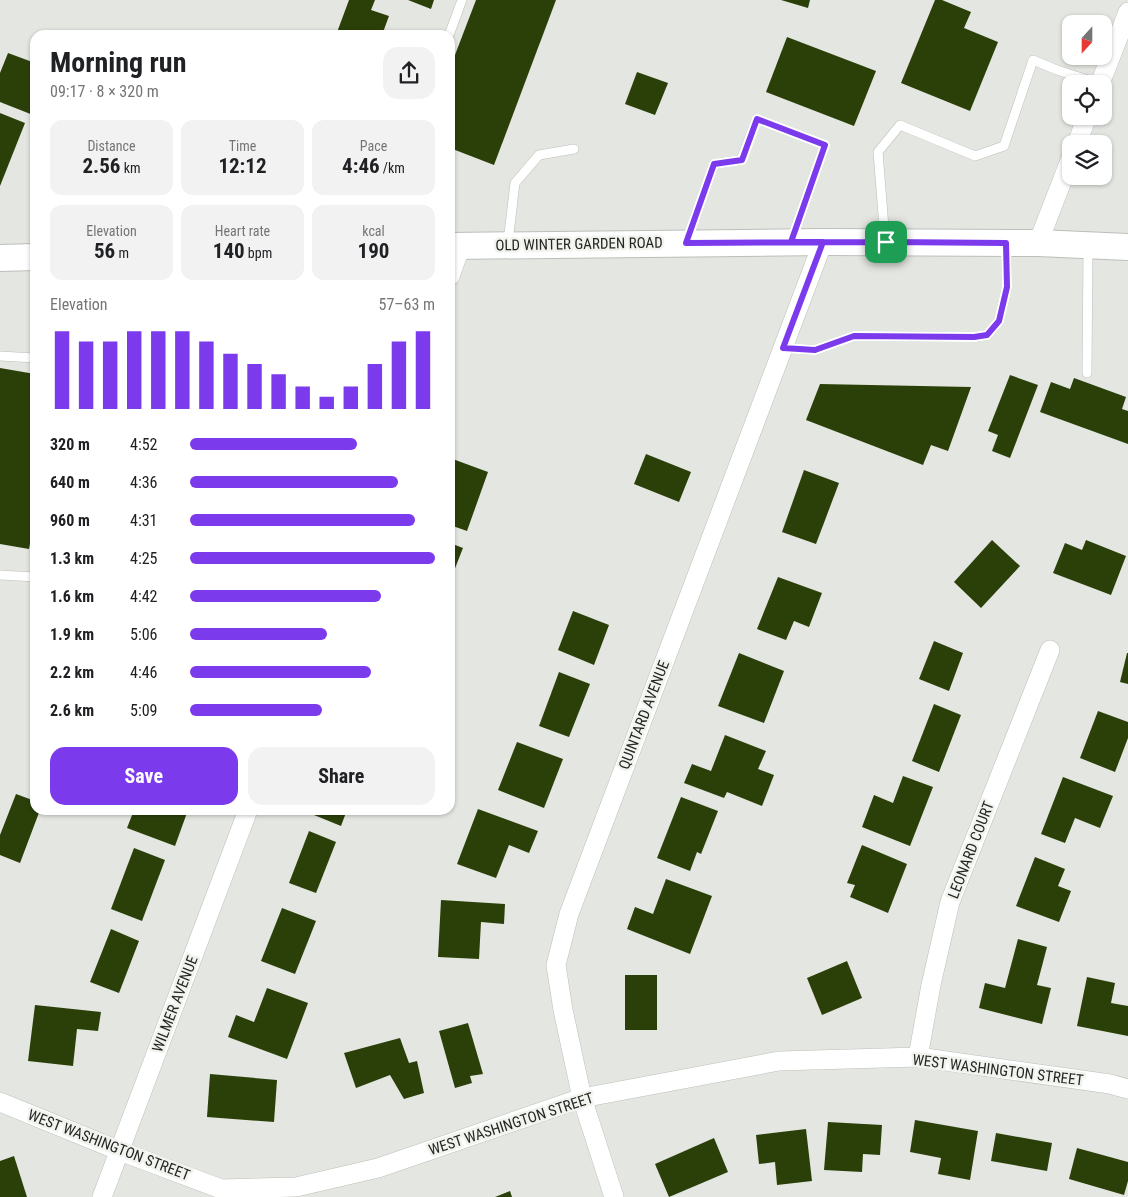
<!DOCTYPE html>
<html lang="en">
<head>
<meta charset="utf-8">
<style>
	:root { --surface:#fff; --page:#f2f2f2; --text:#202124; --muted:#757577; --accent:#7c3aed }
	body { margin:0; font-family:"Roboto Condensed",sans-serif; background:var(--page); color:var(--text); height:100vh; display:flex; flex-direction:column; font-size:19px; white-space:nowrap }
	* { box-sizing:border-box; margin:0 }
	p { font-size:16px; color:var(--muted) }
	.icon { flex:none; width:28px; height:28px; fill:none; stroke:currentColor; stroke-width:2; stroke-linecap:round; stroke-linejoin:round }
	.map { position:relative; flex:1; overflow:hidden }
	.side { position:absolute; left:30px; top:30px; width:425px; height:785px; display:flex; flex-direction:column; background:var(--surface); border-radius:15px; box-shadow:0 1px 4px #0004 }
	.side>* { flex:none }
	.needle { width:32px; rotate:201deg }
	.controls { position:absolute; left:1062px; top:15px; display:grid; gap:10px }
	.controls a { display:grid; place-items:center; width:50px; height:50px; border-radius:10px; background:var(--surface); box-shadow:0 1px 4px #0004; font-size:25px }
	.pin { position:absolute; display:grid; place-items:center; width:42px; height:42px; color:#fff; margin:-21px; border-radius:10px; box-shadow:0 2px 8px #0006 }
	.round { display:grid; place-items:center; flex:none; width:52px; height:52px; border-radius:15px; background:var(--page) }
	.overview { display:flex; align-items:center; justify-content:space-between; height:85px; padding:0 20px }
	h1 { font-size:28px; font-weight:700; line-height:38px }
	.metrics { display:grid; grid-template-columns:repeat(3,1fr); gap:8px; height:85px; padding:5px 20px }
	.metrics div { display:grid; align-content:center; border-radius:12px; background:var(--page); text-align:center }
	.metrics b { font-size:21px; font-weight:700 }
	.metrics small { font-size:14px; font-weight:400 }
	.metrics p { font-size:14px }
	.chart { height:140px; padding:10px 20px }
	.chart p { display:flex; justify-content:space-between }
	.chart svg { width:100%; height:90px; margin-top:5px; stroke:var(--accent); stroke-width:6 }
	.primary-button { display:flex; gap:10px; margin-top:auto; padding:10px 20px }
	.primary-button a { flex:1; height:58px; border-radius:15px; background:var(--accent); color:#fff; font-size:20px; font-weight:700; line-height:58px; text-align:center }
	.primary-button a+a { background:var(--page); color:var(--text) }
	ul { padding:0 20px; list-style:none; font-size:16px }
	li { display:grid; grid-template-columns:80px 60px 1fr; align-items:center; height:38px }
	li i { height:12px; border-radius:6px; background:var(--accent) }
	.map>svg:first-child { display:block }
	.building { fill:#2b4009 }
	.lines { fill:none; stroke-linecap:round; stroke-linejoin:round }
	.lane-casing { stroke:#bcbfb9; stroke-width:10 }
	.street-casing { stroke:#bcbfb9; stroke-width:20 }
	.secondary-casing { stroke:#bcbfb9; stroke-width:28 }
	.lane { stroke:#fff; stroke-width:9 }
	.street { stroke:#fff; stroke-width:19 }
	.secondary { stroke:#fff; stroke-width:26 }
	.route-casing { stroke:#fff; stroke-width:10 }
	.route { stroke:#7c3aed; stroke-width:6 }
	.labels { text-anchor:middle; stroke-width:5; stroke-linejoin:round; paint-order:stroke }
	.street-label { font-size:15px; fill:#262725; stroke:#f1f4ee }
</style>
</head>
<body>
<div class="map">
<svg width="1128" height="1197" viewBox="0 0 1128 1197">
	<rect width="100%" height="100%" fill="#e4e7e1"/>
	<g class="building">
		<path d="M 349,0 L 375,0 L 371,10 L 389,16 L 382,35 L 336,35 Z"/>
		<path d="M 408,0 L 434,0 L 431,9 Z"/>
		<path d="M 476,0 L 556,0 L 494,165 L 450,148 L 450,68 Z"/>
		<path d="M 781,0 L 810,0 L 808,8 Z"/>
		<path d="M 935,0 L 942,0 L 971,12 L 964,28 L 998,42 L 970,111 L 901,83 Z"/>
		<path d="M 787,37 L 876,71 L 854,126 L 766,92 Z"/>
		<path d="M 8,53 L 35,63 L 35,110 L 33,115 L 0,102 L 0,73 Z"/>
		<path d="M 637,72 L 668,83 L 655,115 L 625,104 Z"/>
		<path d="M 0,113 L 25,123 L 0,186 Z"/>
		<path d="M 0,368 L 35,374 L 35,516 L 29,549 L 0,544 Z"/>
		<path d="M 1010,375 L 1038,385 L 1010,458 L 992,451 L 998,435 L 988,431 Z"/>
		<path d="M 1074,378 L 1126,397 L 1122,409 L 1128,411 L 1128,444 L 1040,412 L 1051,382 L 1070,389 Z"/>
		<path d="M 820,384 L 971,387 L 948,451 L 931,445 L 923,465 L 806,420 Z"/>
		<path d="M 646,454 L 691,472 L 679,502 L 634,484 Z"/>
		<path d="M 450,458 L 488,472 L 467,531 L 450,525 Z"/>
		<path d="M 804,470 L 839,483 L 816,544 L 782,532 Z"/>
		<path d="M 992,540 L 1020,566 L 981,608 L 954,582 Z"/>
		<path d="M 1086,540 L 1126,556 L 1111,595 L 1053,573 L 1065,543 L 1082,550 Z"/>
		<path d="M 450,543 L 463,548 L 450,581 Z"/>
		<path d="M 778,577 L 822,593 L 809,627 L 794,621 L 786,640 L 757,629 Z"/>
		<path d="M 573,611 L 609,625 L 594,665 L 558,650 Z"/>
		<path d="M 934,641 L 963,653 L 949,691 L 919,679 Z"/>
		<path d="M 739,653 L 784,671 L 764,723 L 718,706 Z"/>
		<path d="M 1127,653 L 1128,653 L 1128,684 L 1120,682 Z"/>
		<path d="M 559,672 L 590,684 L 569,737 L 539,726 Z"/>
		<path d="M 934,704 L 961,715 L 939,772 L 912,761 Z"/>
		<path d="M 1098,711 L 1128,722 L 1128,738 L 1115,772 L 1080,758 Z"/>
		<path d="M 725,735 L 766,751 L 758,769 L 774,775 L 762,806 L 727,792 L 724,798 L 684,783 L 692,764 L 711,771 Z"/>
		<path d="M 517,742 L 563,759 L 544,808 L 498,790 Z"/>
		<path d="M 903,776 L 933,787 L 910,846 L 862,827 L 874,795 L 893,803 Z"/>
		<path d="M 1063,777 L 1113,796 L 1100,828 L 1075,818 L 1065,843 L 1041,834 Z"/>
		<path d="M 16,794 L 35,801 L 35,810 L 40,810 L 20,863 L 0,855 L 0,835 Z"/>
		<path d="M 681,797 L 718,811 L 701,854 L 697,852 L 690,871 L 657,858 Z"/>
		<path d="M 478,809 L 538,831 L 529,853 L 509,845 L 496,878 L 457,864 Z"/>
		<path d="M 134,810 L 188,810 L 175,846 L 127,828 Z"/>
		<path d="M 316,810 L 347,810 L 341,826 L 314,815 Z"/>
		<path d="M 309,831 L 336,842 L 316,893 L 289,883 Z"/>
		<path d="M 862,845 L 907,864 L 888,913 L 850,897 L 855,885 L 847,883 Z"/>
		<path d="M 134,848 L 165,860 L 142,921 L 111,909 Z"/>
		<path d="M 1035,857 L 1065,869 L 1058,886 L 1071,891 L 1059,922 L 1016,906 Z"/>
		<path d="M 666,879 L 712,896 L 690,954 L 627,929 L 635,907 L 653,914 Z"/>
		<path d="M 441,900 L 505,904 L 504,924 L 481,922 L 479,959 L 438,957 Z"/>
		<path d="M 282,908 L 316,921 L 295,974 L 261,961 Z"/>
		<path d="M 111,929 L 139,941 L 119,993 L 90,982 Z"/>
		<path d="M 1018,939 L 1047,947 L 1037,985 L 1051,988 L 1042,1024 L 979,1008 L 985,983 L 1005,988 Z"/>
		<path d="M 847,961 L 862,998 L 822,1015 L 807,978 Z"/>
		<rect x="625" y="975" width="32" height="55"/>
		<path d="M 1087,977 L 1115,983 L 1111,1003 L 1128,1006 L 1128,1036 L 1077,1026 Z"/>
		<path d="M 267,988 L 308,1003 L 287,1059 L 228,1037 L 236,1015 L 254,1022 Z"/>
		<path d="M 35,1005 L 101,1012 L 98,1031 L 77,1029 L 73,1066 L 28,1061 Z"/>
		<path d="M 468,1023 L 483,1074 L 470,1076 L 472,1083 L 455,1088 L 439,1031 Z"/>
		<path d="M 400,1038 L 409,1063 L 417,1061 L 424,1093 L 404,1099 L 390,1075 L 356,1088 L 344,1053 Z"/>
		<path d="M 210,1074 L 277,1080 L 274,1122 L 207,1117 Z"/>
		<path d="M 915,1120 L 978,1131 L 970,1180 L 938,1174 L 941,1158 L 910,1152 Z"/>
		<path d="M 828,1122 L 882,1125 L 880,1155 L 863,1154 L 862,1172 L 824,1170 Z"/>
		<path d="M 806,1129 L 812,1181 L 777,1185 L 775,1162 L 759,1164 L 756,1135 Z"/>
		<path d="M 996,1133 L 1052,1143 L 1047,1171 L 991,1161 Z"/>
		<path d="M 714,1138 L 728,1172 L 669,1197 L 655,1164 Z"/>
		<path d="M 1077,1148 L 1128,1162 L 1128,1181 L 1124,1195 L 1069,1179 Z"/>
		<path d="M 14,1156 L 27,1197 L 0,1197 L 0,1161 Z"/>
		<path d="M 510,1191 L 512,1197 L 495,1197 Z"/>
	</g>
	<g class="lines">
		<g class="lane-casing">
			<g id="lane">
				<path d="M 449,35 L 462,0"/>
				<path d="M 687,240 L 714,164 L 741,160 L 757,119 L 825,145 L 792,239"/>
				<path d="M 885,240 L 878,152 L 900,125 L 975,156 L 1004,146 L 1033,60 L 1057,70 L 1100,84"/>
				<path d="M 508,242 L 515,183 L 539,155 L 574,149"/>
				<path d="M 783,348 L 815,350 L 854,336 L 975,337 L 987,335 L 999,321 L 1007,287 L 1006,245"/>
				<path d="M 0,356 L 35,358"/>
				<path d="M 1087,373 L 1088,248"/>
				<path d="M 0,575 L 35,577"/>
			</g>
		</g>
		<g class="street-casing">
			<g id="street">
				<path d="M 1100,84 L 1128,12"/>
				<path d="M 1077,144 L 1087,116"/>
				<path d="M 1038,243 L 1071,158"/>
				<path d="M 450,276 L 461,245"/>
				<path d="M 918,1057 L 931,985 L 950,902 L 1050,650"/>
				<path d="M 0,1102 L 120,1151 L 221,1189 L 296,1187 L 378,1168 L 582,1098 L 779,1061 L 918,1057 L 1110,1084 L 1128,1089"/>
				<path d="M 102,1197 L 248,810"/>
				<path d="M 614,1197 L 582,1098 L 563,1010 L 556,965 L 569,914 L 823,242"/>
			</g>
		</g>
		<g class="secondary-casing">
			<g id="secondary">
				<path d="M 450,246 L 823,242 L 1038,243 L 1128,247"/>
				<path d="M 0,258 L 35,257"/>
			</g>
		</g>
		<use href="#lane" class="lane"/>
		<use href="#street" class="street"/>
		<use href="#secondary" class="secondary"/>
	</g>
	<g class="lines">
		<g class="route-casing">
			<path id="route" d="M 886,242 L 686,243 L 714,164 L 742,160 L 757,119 L 825,145 L 791,242 L 823,242 L 783,348 L 815,350 L 854,336 L 974,337 L 987,335 L 999,321 L 1007,287 L 1006,243 L 886,242"/>
		</g>
		<use href="#route" class="route"/>
	</g>
	<g class="labels">
		<g class="street-label">
			<text transform="translate(579 244) rotate(-1)" y="5">OLD WINTER GARDEN ROAD</text>
			<text transform="translate(644 715) rotate(-69)" y="5">QUINTARD AVENUE</text>
			<text transform="translate(971 850) rotate(-69)" y="5">LEONARD COURT</text>
			<text transform="translate(175 1004) rotate(-69)" y="5">WILMER AVENUE</text>
			<text transform="translate(998 1070) rotate(7)" y="5">WEST WASHINGTON STREET</text>
			<text transform="translate(511 1124) rotate(-18)" y="5">WEST WASHINGTON STREET</text>
			<text transform="translate(109 1145) rotate(21)" y="5">WEST WASHINGTON STREET</text>
		</g>
	</g>
</svg>
<div class="controls">
<a><svg class="needle" viewBox="-14 -14 28 28"><path d="M0-13l5 13h-10z" fill="#e53935"/><path d="M0 13l5-13h-10z" fill="#757577"/></svg></a>
<a><svg class="icon" aria-label="locate" viewBox="0 0 24 24"><circle cx="12" cy="12" r="6"/><path d="M12 2v4M12 18v4M2 12h4M18 12h4"/></svg></a>
<a><svg class="icon" aria-label="layers" viewBox="0 0 24 24"><path d="M12 4l9 5-9 5-9-5zM3 14l9 5 9-5"/></svg></a>
</div>
<div class="pin" style="left:886px;top:242px;background:#1e9e55"><svg class="icon" aria-label="arrive" viewBox="0 0 24 24"><path d="M6 21V4h12l-3 4 3 4H6"/></svg></div>
<section class="side">
<div class="overview"><div><h1>Morning run</h1><p>09:17 · 8 × 320 m</p></div><a class="round"><svg class="icon" aria-label="share" viewBox="0 0 24 24"><path d="M12 15V3M7 8l5-5 5 5M5 13v7h14v-7"/></svg></a></div>
<div class="metrics">
<div><p>Distance</p><b>2.56<small> km</small></b></div>
<div><p>Time</p><b>12:12</b></div>
<div><p>Pace</p><b>4:46<small> /km</small></b></div>
</div>
<div class="metrics">
<div><p>Elevation</p><b>56<small> m</small></b></div>
<div><p>Heart rate</p><b>140<small> bpm</small></b></div>
<div><p>kcal</p><b>190</b></div>
</div>
<div class="chart"><p><span>Elevation</span>57–63 m</p>
<svg viewBox="0 0 160 44" preserveAspectRatio="none"><path d="M5 44V6M15 44V11M25 44V11M35 44V6M45 44V6M55 44V6M65 44V11M75 44V17M85 44V22M95 44V27M105 44V33M115 44V38M125 44V33M135 44V22M145 44V11M155 44V6"/></svg>
</div>
<ul>
<li><b>320 m</b>4:52<i style="width:68%"></i></li>
<li><b>640 m</b>4:36<i style="width:85%"></i></li>
<li><b>960 m</b>4:31<i style="width:92%"></i></li>
<li><b>1.3 km</b>4:25<i style="width:100%"></i></li>
<li><b>1.6 km</b>4:42<i style="width:78%"></i></li>
<li><b>1.9 km</b>5:06<i style="width:56%"></i></li>
<li><b>2.2 km</b>4:46<i style="width:74%"></i></li>
<li><b>2.6 km</b>5:09<i style="width:54%"></i></li>
</ul>
<div class="primary-button"><a>Save</a><a>Share</a></div>
</section>
</div>
</body>
</html>
